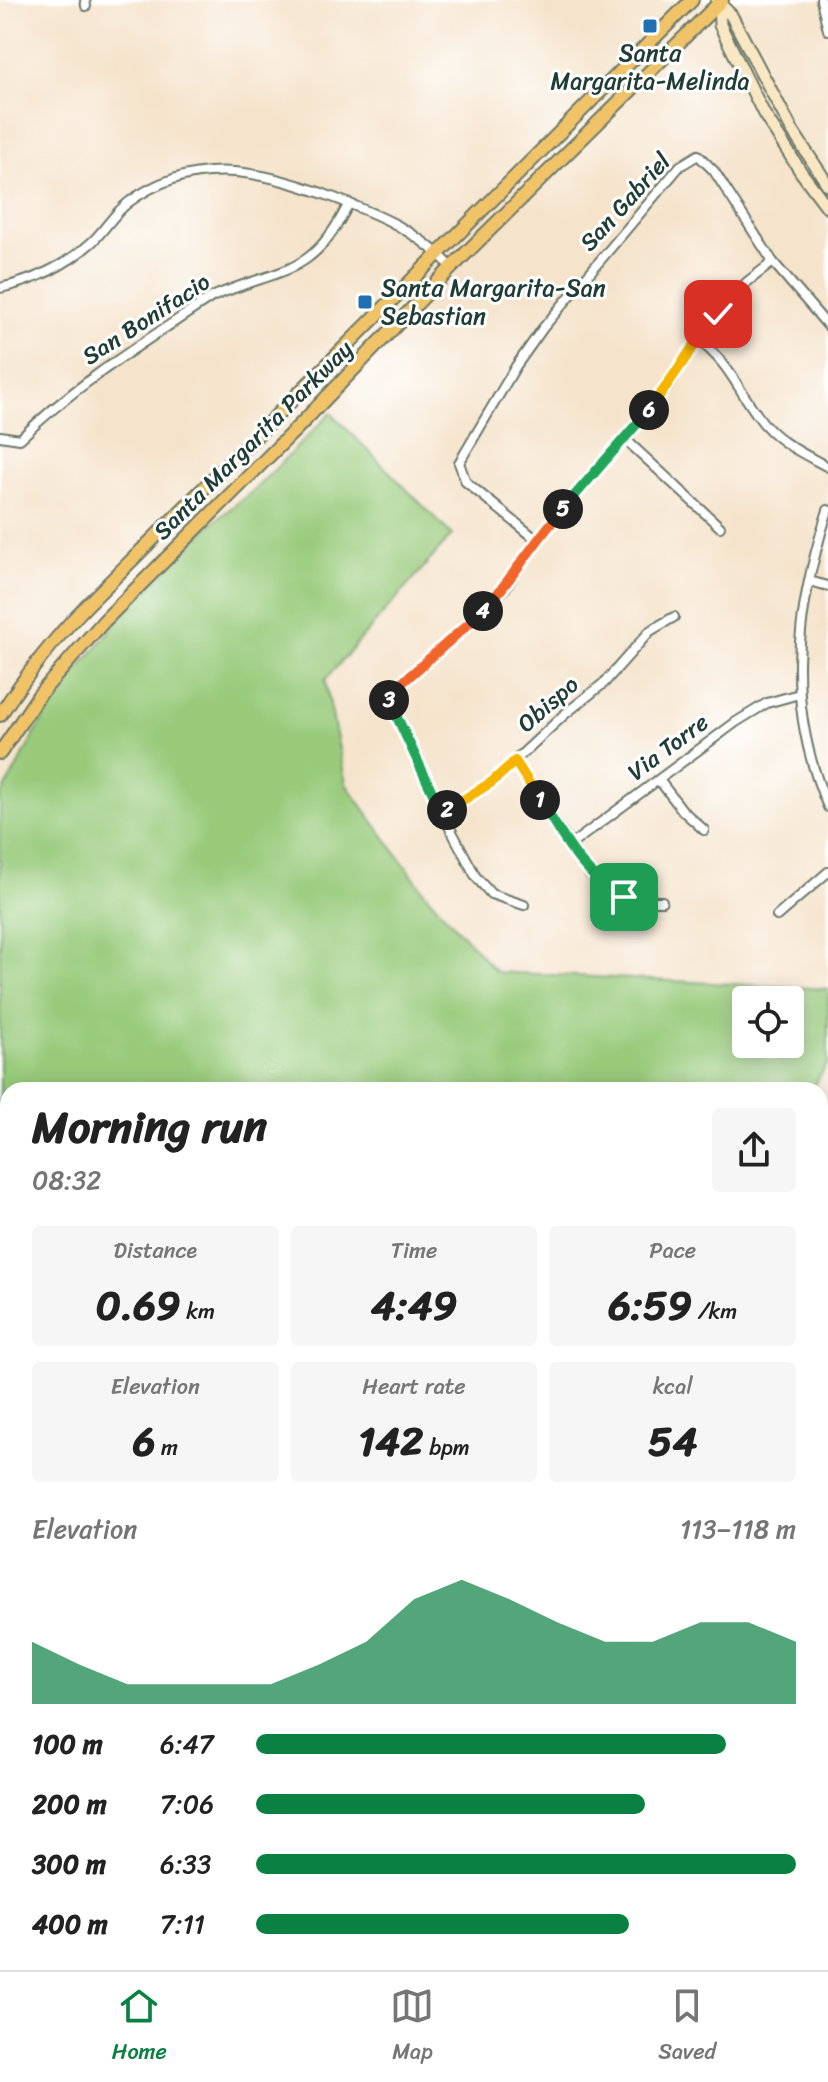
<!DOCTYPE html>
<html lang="en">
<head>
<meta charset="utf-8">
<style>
	:root { --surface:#fff; --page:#f6f6f6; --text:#222; --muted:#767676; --line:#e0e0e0; --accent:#0b8043 }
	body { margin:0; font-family:Sriracha,sans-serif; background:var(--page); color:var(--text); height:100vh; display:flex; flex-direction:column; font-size:30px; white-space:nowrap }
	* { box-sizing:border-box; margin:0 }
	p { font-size:26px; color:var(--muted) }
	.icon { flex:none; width:44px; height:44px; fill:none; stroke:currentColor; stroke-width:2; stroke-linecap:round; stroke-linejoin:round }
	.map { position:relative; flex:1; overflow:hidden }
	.side { position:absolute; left:0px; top:1082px; width:828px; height:888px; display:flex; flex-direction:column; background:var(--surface); border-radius:24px 24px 0 0; box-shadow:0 4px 20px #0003 }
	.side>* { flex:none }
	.controls { position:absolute; left:732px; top:986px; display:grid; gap:16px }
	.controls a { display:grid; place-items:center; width:72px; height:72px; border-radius:8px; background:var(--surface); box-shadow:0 4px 20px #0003; font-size:40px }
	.pin { position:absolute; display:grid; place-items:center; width:68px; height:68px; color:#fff; margin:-34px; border-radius:16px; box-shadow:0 4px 12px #0006 }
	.km { position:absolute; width:40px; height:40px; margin:-20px; border-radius:50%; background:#222; color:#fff; font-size:22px; line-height:40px; text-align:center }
	.round { display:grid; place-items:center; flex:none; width:84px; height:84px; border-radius:8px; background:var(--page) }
	.headline { display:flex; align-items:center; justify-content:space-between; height:136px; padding:0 32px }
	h1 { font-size:44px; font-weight:700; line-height:60px }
	.metrics { display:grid; grid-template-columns:repeat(3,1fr); gap:12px; height:136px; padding:8px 32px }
	.metrics div { display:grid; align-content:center; border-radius:8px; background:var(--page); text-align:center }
	.metrics b { font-size:40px; font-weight:700 }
	.metrics small { font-size:22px; font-weight:400 }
	.metrics p { font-size:22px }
	.chart { height:224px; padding:16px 32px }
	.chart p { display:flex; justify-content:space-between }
	.chart svg { width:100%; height:144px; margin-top:8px; fill:var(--accent); opacity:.7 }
	ul { padding:0 32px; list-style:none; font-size:26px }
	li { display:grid; grid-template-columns:128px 96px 1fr; align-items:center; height:60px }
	li i { height:20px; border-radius:10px; background:var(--accent) }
	.menu { display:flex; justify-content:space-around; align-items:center; height:112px; border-top:2px solid var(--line); background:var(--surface); font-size:22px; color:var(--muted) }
	.menu a { display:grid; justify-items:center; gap:4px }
	.menu .on { color:var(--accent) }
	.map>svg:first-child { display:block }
	.built { fill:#f7d0ca }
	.green { fill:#98ca7a; stroke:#5c8457; stroke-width:2; fill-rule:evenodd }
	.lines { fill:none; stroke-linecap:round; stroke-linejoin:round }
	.river { stroke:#56a7d0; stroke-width:16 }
	.minor-casing { stroke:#6a7769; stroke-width:12 }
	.secondary-casing { stroke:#6a7769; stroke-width:15 }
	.primary-casing { stroke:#6a7769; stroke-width:16 }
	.minor { stroke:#fff; stroke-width:8 }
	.secondary { stroke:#f9e7c3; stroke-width:11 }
	.primary { stroke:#f1c369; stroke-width:12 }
	.split-1-casing { stroke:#fff; stroke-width:16 }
	.split-2-casing { stroke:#fff; stroke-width:16 }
	.split-3-casing { stroke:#fff; stroke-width:16 }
	.split-4-casing { stroke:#fff; stroke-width:16 }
	.split-5-casing { stroke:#fff; stroke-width:16 }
	.split-6-casing { stroke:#fff; stroke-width:16 }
	.split-7-casing { stroke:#fff; stroke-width:16 }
	.split-1 { stroke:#22a559; stroke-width:10 }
	.split-2 { stroke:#f5b400; stroke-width:10 }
	.split-3 { stroke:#22a559; stroke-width:10 }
	.split-4 { stroke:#f0652b; stroke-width:10 }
	.split-5 { stroke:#f0652b; stroke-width:10 }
	.split-6 { stroke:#22a559; stroke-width:10 }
	.split-7 { stroke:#f5b400; stroke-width:10 }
	.poi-dot { fill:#1f6fb2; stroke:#fff; stroke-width:3 }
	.labels { text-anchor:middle; stroke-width:6; stroke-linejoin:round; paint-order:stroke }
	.poi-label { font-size:24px; fill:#1f3d34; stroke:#fff }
	.street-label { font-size:24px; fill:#1f3d34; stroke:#fff }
</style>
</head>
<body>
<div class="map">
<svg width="828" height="1970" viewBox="0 0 828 1970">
	<rect width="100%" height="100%" fill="#fff"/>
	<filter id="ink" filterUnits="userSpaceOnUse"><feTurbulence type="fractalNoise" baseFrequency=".0125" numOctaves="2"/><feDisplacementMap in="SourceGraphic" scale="16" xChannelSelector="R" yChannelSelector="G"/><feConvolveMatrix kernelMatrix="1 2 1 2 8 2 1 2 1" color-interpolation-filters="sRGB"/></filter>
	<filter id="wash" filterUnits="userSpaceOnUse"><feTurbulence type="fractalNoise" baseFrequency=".006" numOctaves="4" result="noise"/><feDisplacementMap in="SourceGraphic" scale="32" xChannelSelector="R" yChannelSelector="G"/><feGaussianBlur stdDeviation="1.8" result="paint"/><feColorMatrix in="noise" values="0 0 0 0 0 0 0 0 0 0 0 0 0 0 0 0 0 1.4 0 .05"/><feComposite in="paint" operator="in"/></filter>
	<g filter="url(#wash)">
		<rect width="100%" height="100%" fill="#f5e3cb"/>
		<g class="built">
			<path d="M 0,1754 L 8,1759 L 8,1945 L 0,1929 Z"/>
			<path d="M 17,1962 L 334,1962 L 348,1970 L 21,1970 Z"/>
		</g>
		<g class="green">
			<path d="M 331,413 L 452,535 L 325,680 L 346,784 L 426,894 L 496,972 L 828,989 L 828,1063 L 811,1090 L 8,1090 L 8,1686 L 0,1682 L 0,798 L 53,701 L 121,617 L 211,524 L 254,490 ZM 746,1000 L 790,1000 L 790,1044 L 746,1044 Z"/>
			<path d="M 820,1145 L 828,1161 L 828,1364 L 820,1364 Z"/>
			<path d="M 820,1546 L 828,1549 L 828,1970 L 465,1970 L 438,1962 L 820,1962 Z"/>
		</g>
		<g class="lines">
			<g class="river">
				<path d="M 0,1567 L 8,1569"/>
				<path d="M 820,1889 L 828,1895"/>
			</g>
		</g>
	</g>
	<g filter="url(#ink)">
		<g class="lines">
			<g class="minor-casing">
				<g id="minor">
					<path d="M 85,0 L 86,6"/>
					<path d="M 821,0 L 828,30"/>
					<path d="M 0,288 C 33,281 67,265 92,242 C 105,230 114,213 129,202 C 194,154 264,171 332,197 C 382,216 414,229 452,267"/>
					<path d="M 697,339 C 730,364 735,385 758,416 C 775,441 802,453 828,467"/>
					<path d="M 0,436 L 20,439 C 77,383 146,341 212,297 C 279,267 311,280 349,203"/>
					<path d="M 625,439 L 720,527"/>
					<path d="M 828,510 C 795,613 784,705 828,807"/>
					<path d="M 537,540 L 466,482 L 459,463 L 516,366 L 543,328 L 680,166 L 698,155 L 714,171 L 773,262 L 828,326"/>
					<path d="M 809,581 L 828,586"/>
					<path d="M 515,761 L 589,874 C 612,894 632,902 662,901"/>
					<path d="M 659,780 L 683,811 L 704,830"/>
					<path d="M 442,813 L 492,782 L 565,714 L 604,683 L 650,631 L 674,617"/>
					<path d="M 569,846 L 736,722 L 767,703 L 799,694"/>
					<path d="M 524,905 L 491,894 L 476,877 L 442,813 L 389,699 L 394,690 L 476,618 L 506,587 L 537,540 L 667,388 L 697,339 L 747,282 L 773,262"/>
					<path d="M 777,916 L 828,872"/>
					<path d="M 820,1441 L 828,1437"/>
				</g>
			</g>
			<g class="secondary-casing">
				<g id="secondary">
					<path d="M 717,1 L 731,15 L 792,130 L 828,185"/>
					<path d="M 719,3 L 720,25 L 764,114 L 801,172 L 828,208"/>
				</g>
			</g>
			<g class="primary-casing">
				<g id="primary">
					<path d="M 0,715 C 26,675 54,639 87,605 L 692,0"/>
					<path d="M 0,753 L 39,695 L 104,621 L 302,423 L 452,267 L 722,0"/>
				</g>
			</g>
			<use href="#minor" class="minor"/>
			<use href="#secondary" class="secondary"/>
			<use href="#primary" class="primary"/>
		</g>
	</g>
	<g class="lines" filter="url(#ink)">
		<g class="split-1-casing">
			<path id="split-1" d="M 540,800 C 565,839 581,875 624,897"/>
		</g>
		<g class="split-2-casing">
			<path id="split-2" d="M 447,810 L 492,782 L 515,761 L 540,800"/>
		</g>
		<g class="split-3-casing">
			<path id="split-3" d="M 389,700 L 442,813 L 447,810"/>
		</g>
		<g class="split-4-casing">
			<path id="split-4" d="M 389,700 L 394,690 L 483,611"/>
		</g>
		<g class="split-5-casing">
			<path id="split-5" d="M 483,611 C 512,579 534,542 563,509"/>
		</g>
		<g class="split-6-casing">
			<path id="split-6" d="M 563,509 L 649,410"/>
		</g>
		<g class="split-7-casing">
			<path id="split-7" d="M 649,410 C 673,379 692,345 718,314"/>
		</g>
		<use href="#split-1" class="split-1"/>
		<use href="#split-2" class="split-2"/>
		<use href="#split-3" class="split-3"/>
		<use href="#split-4" class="split-4"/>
		<use href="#split-5" class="split-5"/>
		<use href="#split-6" class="split-6"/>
		<use href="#split-7" class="split-7"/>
	</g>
	<g class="poi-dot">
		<rect x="642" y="18" width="16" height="16" rx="4"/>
		<rect x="357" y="294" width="16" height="16" rx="4"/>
	</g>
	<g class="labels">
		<g class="poi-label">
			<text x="650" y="61">Santa<tspan x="650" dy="28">Margarita-Melinda</tspan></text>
			<text x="381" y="296" text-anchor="start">Santa Margarita-San<tspan x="381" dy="28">Sebastian</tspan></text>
		</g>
		<g class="street-label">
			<text transform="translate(625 202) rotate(-48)" y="8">San Gabriel</text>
			<text transform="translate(146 319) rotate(-33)" y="8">San Bonifacio</text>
			<text transform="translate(253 440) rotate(-45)" y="8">Santa Margarita Parkway</text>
			<text transform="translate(548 704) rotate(-41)" y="8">Obispo</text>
			<text transform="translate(668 747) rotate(-37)" y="8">Via Torre</text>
		</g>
	</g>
</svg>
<div class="controls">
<a><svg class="icon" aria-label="locate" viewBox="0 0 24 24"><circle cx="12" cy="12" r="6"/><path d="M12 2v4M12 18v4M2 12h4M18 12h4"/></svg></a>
</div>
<div class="pin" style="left:624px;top:897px;background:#1e9e55"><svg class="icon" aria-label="arrive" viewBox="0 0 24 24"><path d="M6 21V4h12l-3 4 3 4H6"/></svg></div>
<div class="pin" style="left:718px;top:314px;background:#d93025"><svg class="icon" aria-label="check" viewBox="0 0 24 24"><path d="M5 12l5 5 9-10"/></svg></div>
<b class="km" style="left:540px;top:800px">1</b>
<b class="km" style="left:447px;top:810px">2</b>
<b class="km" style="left:389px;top:700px">3</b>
<b class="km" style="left:483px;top:611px">4</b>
<b class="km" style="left:563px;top:509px">5</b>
<b class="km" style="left:649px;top:410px">6</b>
<section class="side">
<div class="headline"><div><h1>Morning run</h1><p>08:32</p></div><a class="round"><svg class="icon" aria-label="share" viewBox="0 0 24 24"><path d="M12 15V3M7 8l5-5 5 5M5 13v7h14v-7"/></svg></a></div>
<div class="metrics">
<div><p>Distance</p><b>0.69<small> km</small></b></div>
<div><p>Time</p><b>4:49</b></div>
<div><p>Pace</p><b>6:59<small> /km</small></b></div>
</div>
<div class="metrics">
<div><p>Elevation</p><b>6<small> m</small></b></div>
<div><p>Heart rate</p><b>142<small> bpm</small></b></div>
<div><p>kcal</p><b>54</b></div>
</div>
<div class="chart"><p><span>Elevation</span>113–118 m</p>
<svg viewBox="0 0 160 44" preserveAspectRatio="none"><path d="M0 44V25L10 32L20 38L30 38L40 38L50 38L60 32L70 25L80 12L90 6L100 12L110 19L120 25L130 25L140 19L150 19L160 25V44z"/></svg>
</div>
<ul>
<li><b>100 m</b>6:47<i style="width:87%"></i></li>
<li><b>200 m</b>7:06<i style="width:72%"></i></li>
<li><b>300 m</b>6:33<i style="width:100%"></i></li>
<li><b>400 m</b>7:11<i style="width:69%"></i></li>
</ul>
</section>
</div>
<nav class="menu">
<a class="on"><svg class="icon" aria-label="home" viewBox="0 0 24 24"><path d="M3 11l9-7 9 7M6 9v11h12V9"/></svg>Home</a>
<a><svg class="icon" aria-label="map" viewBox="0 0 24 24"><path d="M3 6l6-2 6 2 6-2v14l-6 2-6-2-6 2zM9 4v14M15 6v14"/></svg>Map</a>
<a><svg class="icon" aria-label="saved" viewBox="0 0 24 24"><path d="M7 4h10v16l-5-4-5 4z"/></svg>Saved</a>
</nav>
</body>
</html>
